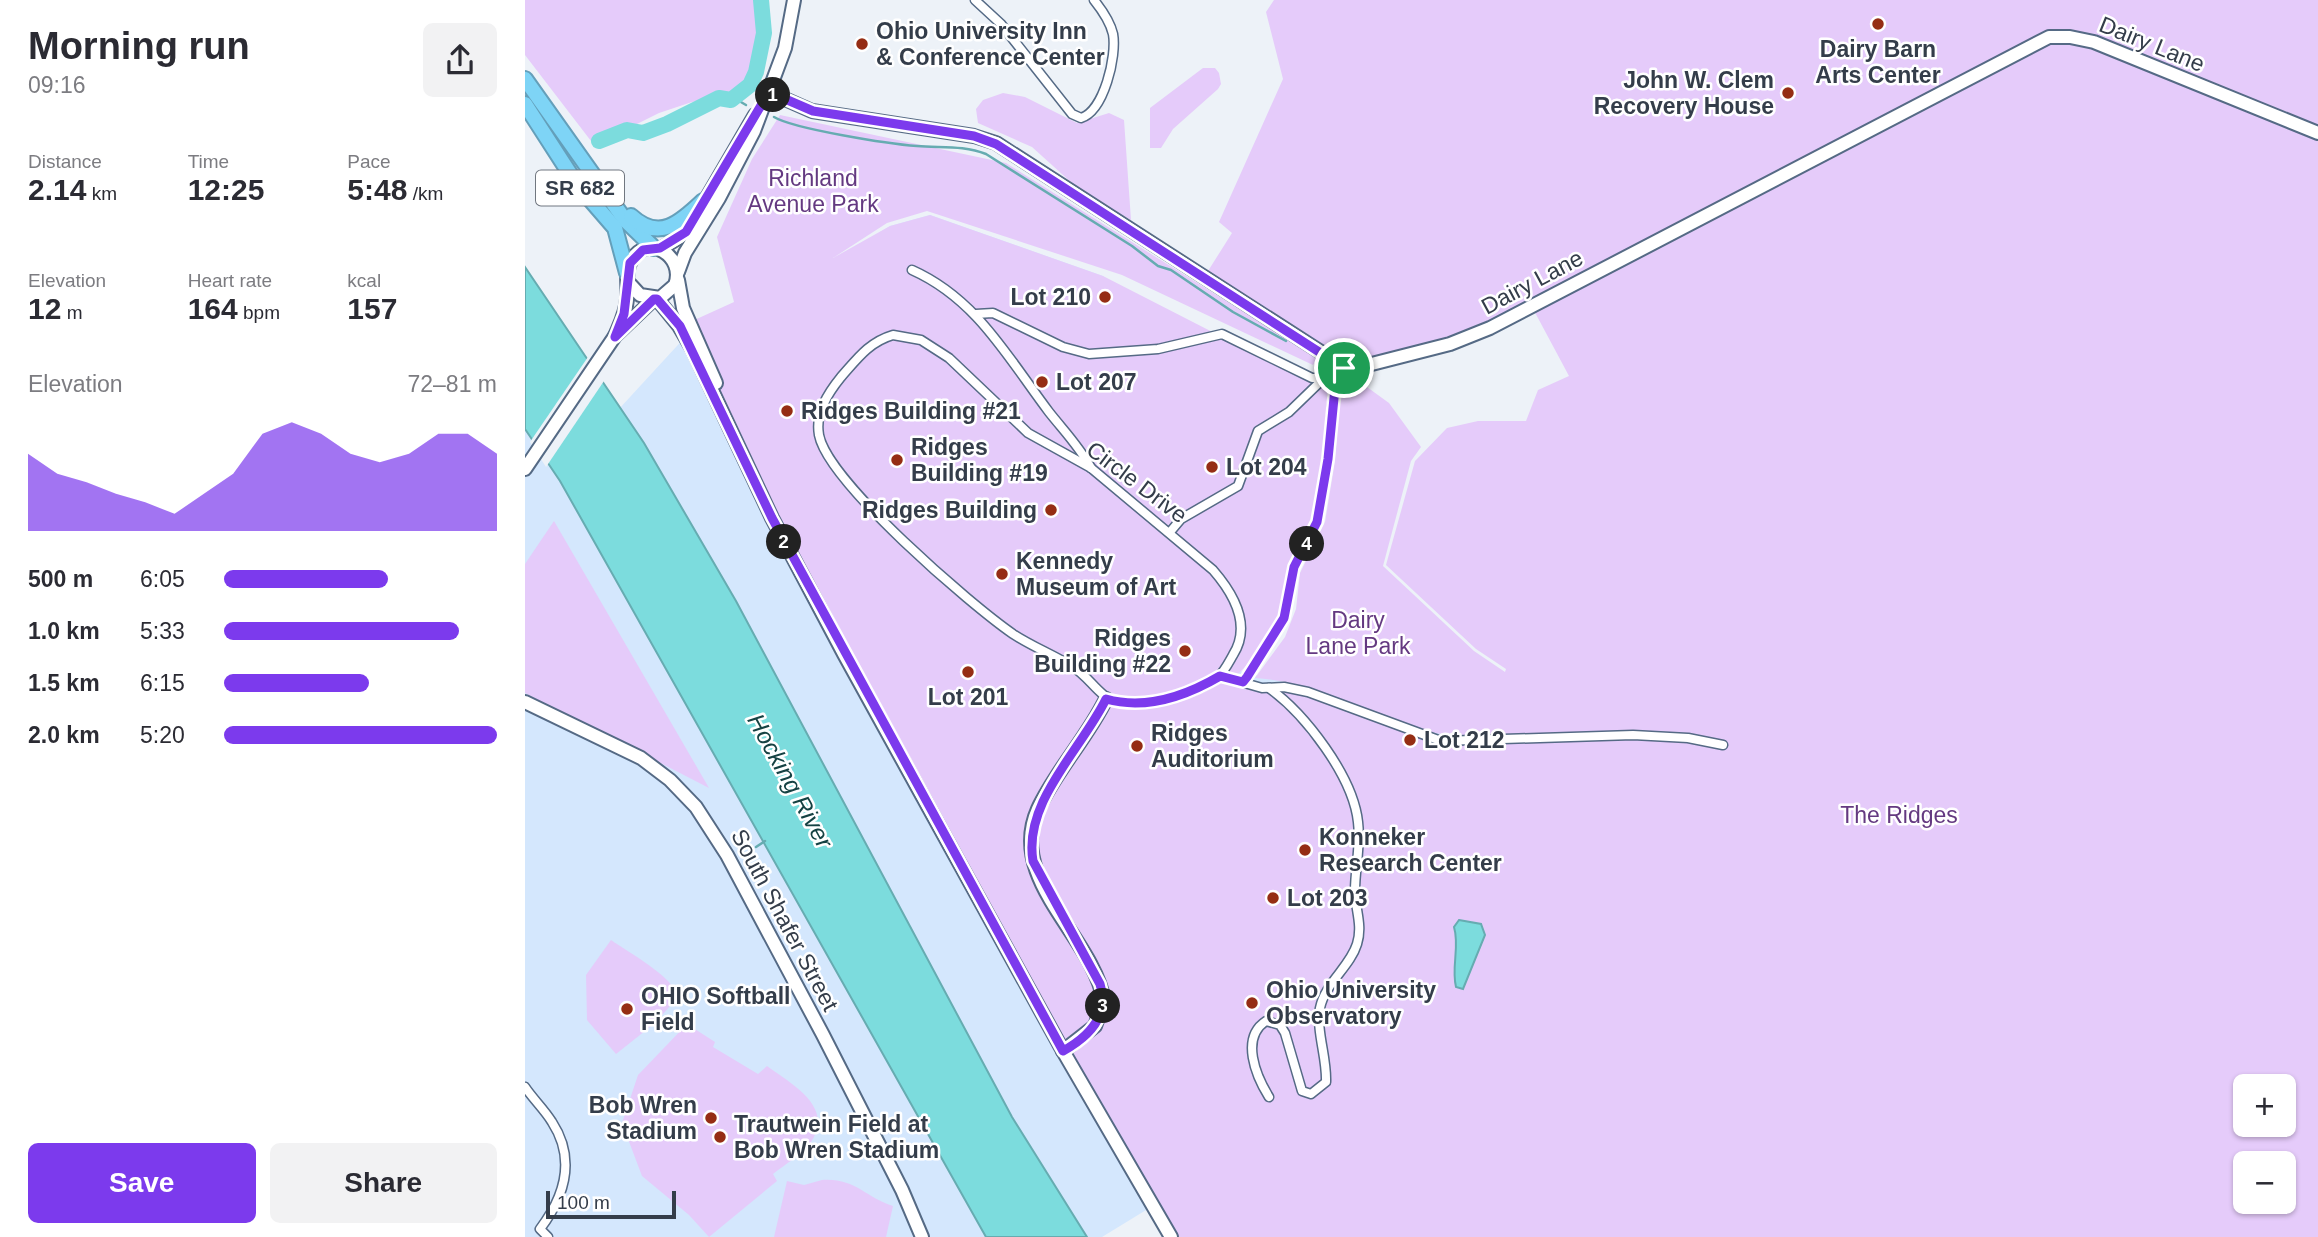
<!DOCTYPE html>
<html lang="en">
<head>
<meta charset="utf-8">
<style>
	:root { --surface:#fff; --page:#f2f2f3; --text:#2b2b33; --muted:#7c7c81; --accent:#7c3aed }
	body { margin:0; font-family:Helvetica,sans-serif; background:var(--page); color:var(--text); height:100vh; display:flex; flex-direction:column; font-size:26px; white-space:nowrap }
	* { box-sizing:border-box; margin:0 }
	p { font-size:23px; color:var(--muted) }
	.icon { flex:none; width:38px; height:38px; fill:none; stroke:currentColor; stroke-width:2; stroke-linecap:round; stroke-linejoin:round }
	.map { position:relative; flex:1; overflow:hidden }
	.drawer { display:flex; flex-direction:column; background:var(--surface); width:525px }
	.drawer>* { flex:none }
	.controls { position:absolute; left:1708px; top:1074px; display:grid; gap:14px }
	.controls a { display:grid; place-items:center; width:63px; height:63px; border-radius:10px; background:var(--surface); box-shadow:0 2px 5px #0004; font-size:35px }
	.scale { position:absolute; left:21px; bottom:18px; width:130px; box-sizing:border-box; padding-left:7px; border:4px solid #343d4a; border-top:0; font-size:19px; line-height:24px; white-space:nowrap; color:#343d4a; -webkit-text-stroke:5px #fff; paint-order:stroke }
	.pin { position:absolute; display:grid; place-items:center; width:60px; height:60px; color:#fff; margin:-30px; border:4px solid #fff; border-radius:50%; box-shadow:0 2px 7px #0007 }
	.km { position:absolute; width:35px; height:35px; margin:-18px; border-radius:50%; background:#222; color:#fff; font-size:19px; line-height:35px; text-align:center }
	.round { display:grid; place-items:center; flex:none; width:74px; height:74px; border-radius:10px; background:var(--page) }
	.overview { display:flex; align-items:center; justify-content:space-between; height:119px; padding:0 28px }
	h1 { font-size:38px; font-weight:800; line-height:52px }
	.metrics { display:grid; grid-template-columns:repeat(3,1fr); gap:10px; height:119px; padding:7px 28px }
	.metrics div { display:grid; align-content:center }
	.metrics b { font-size:30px; font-weight:800 }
	.metrics small { font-size:19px; font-weight:400 }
	.metrics p { font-size:19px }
	.chart { height:196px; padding:14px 28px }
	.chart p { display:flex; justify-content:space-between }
	.chart svg { width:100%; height:126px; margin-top:7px; fill:var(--accent); opacity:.7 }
	.button { display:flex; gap:14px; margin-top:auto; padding:14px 28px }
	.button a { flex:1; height:80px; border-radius:10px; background:var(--accent); color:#fff; font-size:28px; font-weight:800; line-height:80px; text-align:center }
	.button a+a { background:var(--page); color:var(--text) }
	ul { padding:0 28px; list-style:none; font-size:23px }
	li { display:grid; grid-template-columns:112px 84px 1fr; align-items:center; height:52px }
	li i { height:18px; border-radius:9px; background:var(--accent) }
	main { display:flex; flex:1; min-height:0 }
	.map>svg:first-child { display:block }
	.built { fill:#d4e7fd }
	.green { fill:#e5cbfa; fill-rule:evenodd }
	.water { fill:#7cdcdd; stroke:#66acb1; stroke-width:2 }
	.pier { fill:#edf2f8 }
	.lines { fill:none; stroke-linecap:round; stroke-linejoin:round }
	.stream { stroke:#66acb1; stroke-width:2.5 }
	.river { stroke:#7cdcdd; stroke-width:16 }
	.street-casing { stroke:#556a85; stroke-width:11 }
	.secondary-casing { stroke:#556a85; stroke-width:16 }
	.highway-casing { stroke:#649fba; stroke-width:18 }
	.street { stroke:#fff; stroke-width:8 }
	.secondary { stroke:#fff; stroke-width:12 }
	.highway { stroke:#7ed4f6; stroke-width:14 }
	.route-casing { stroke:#fff; stroke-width:14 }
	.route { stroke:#7c3aed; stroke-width:9 }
	.poi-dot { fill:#952d14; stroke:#fff; stroke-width:2.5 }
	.labels { text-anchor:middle; stroke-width:5; stroke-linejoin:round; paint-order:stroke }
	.shield { fill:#fff; stroke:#717780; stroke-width:2 }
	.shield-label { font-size:21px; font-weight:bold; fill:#343d4a }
	.poi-label { font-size:23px; font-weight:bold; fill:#343d4a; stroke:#fff; text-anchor:start }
	.street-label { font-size:23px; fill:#343d4a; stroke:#fff }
	.park-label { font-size:23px; fill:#643981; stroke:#fff }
	.water-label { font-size:24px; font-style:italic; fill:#154243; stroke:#fff }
</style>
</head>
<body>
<main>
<section class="drawer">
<div class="overview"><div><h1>Morning run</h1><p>09:16</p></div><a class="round"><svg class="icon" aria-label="share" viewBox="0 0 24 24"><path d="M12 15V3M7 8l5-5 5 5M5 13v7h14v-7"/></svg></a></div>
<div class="metrics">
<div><p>Distance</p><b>2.14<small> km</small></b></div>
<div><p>Time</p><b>12:25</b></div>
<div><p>Pace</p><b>5:48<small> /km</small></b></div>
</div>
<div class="metrics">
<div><p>Elevation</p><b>12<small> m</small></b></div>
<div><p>Heart rate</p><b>164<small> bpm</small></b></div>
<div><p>kcal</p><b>157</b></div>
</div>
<div class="chart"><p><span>Elevation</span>72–81 m</p>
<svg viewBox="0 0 160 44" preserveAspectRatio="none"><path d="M0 44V17L10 24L20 27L30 31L40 34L50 38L60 31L70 24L80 10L90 6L100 10L110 17L120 20L130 17L140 10L150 10L160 17V44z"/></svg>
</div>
<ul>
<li><b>500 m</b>6:05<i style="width:60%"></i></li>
<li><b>1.0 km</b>5:33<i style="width:86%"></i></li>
<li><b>1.5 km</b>6:15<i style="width:53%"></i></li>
<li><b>2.0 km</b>5:20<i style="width:100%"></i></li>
</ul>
<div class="button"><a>Save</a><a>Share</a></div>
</section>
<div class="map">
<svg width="1793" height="1237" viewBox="0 0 1793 1237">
	<rect width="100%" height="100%" fill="#edf2f8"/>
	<path class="built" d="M 405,215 L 578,276 L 792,478 L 756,610 L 714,671 L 777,686 L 927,736 L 973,1016 L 747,1133 L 577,1237 L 0,1237 L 0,427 L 36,472 L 174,322 L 325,251 L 365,226 Z"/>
	<g class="green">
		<path d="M 0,0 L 239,0 L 242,23 L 230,83 L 212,95 L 167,102 L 134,113 L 78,141 L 66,141 L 0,55 Z"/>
		<path d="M 749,0 L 1793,0 L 1793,1237 L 646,1237 L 247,518 L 165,322 L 209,302 L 192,237 L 227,159 L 255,115 L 481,163 L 792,358 L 788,365 L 597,275 L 402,211 L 362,223 L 308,258 L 365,226 L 405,215 L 578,276 L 803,391 L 798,458 L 786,520 L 764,564 L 753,617 L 726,661 L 712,675 L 731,686 L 759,687 L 902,737 L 937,737 C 865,731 804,682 730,678 L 760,637 L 771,609 L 775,573 L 800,522 L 810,461 L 814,406 L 824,374 L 864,403 L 896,447 L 886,461 L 858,566 L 949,651 L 980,672 L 981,669 L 951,649 L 861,565 L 890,461 L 922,428 L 953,421 L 1001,421 L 1013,390 L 1044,376 L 1006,305 L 965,328 L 819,367 L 683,271 L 707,233 L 694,222 L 758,79 L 741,12 ZM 1720,1087 L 1759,1087 L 1759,1125 L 1720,1125 ZM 1720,1164 L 1759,1164 L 1759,1202 L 1720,1202 Z"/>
		<path d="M 678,68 L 690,68 L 694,73 L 696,84 L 693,89 L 648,129 L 636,148 L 625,148 L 625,108 Z"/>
		<path d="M 478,93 L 500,97 L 552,123 L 584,113 L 599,120 L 606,220 L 558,193 L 507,147 L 453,123 L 451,109 L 458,100 Z"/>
		<path d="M 29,521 L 184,788 L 0,693 L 0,564 Z"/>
		<path d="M 86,940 C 103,952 149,977 153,997 L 130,1023 L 91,1054 L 62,1020 L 61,975 Z"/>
		<path d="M 162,1024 L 190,1042 L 188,1047 L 233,1074 L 242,1066 C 266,1084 310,1106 286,1142 C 278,1154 259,1165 248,1174 L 252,1181 L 184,1237 L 164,1215 L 117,1176 L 97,1123 L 113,1075 Z"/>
		<path d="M 297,1180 C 331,1178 339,1197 368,1206 L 361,1237 L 249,1237 L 262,1181 L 279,1185 Z"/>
	</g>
	<g class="water">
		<path d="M 0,267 L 119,443 L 211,601 L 487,1117 L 562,1237 L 461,1237 L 35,481 L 0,429 Z"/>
		<path d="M 934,920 L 956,924 L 960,935 L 938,989 L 931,987 C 926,967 935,947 929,927 Z"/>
	</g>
	<path class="pier" d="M 65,354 L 81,378 L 21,467 L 5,442 Z"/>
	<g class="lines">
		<g class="stream">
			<path d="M 209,98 L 221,105"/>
			<path d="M 249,117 C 269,129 364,144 392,146 C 416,148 439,145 461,154 L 607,246 L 633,266 L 646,270 L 708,312 L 761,341"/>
			<path d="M 231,847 L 240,841"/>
		</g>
		<path class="river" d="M 74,141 L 102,130 L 118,133 L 142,124 L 194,98 L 206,100 L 225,85 L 231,72 L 239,33 L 236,0"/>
		<g class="street-casing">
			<g id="street">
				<path d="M 450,0 L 476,24 L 547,114 L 556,118 C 579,111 592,56 588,34 C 585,21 577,10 569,0"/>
				<path d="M 387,270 C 452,299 483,358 524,412 C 539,431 554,446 566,468"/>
				<path d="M 451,314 L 468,313 L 538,347 L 564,354 L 633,349 L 697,334 L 787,378 L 797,378 L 819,367"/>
				<path d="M 368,335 L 396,340 L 424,358 L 503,433 L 566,468 L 688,570 C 708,593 727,625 708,655 C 704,662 699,672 693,677 C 673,693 619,708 593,702 C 574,698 565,677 548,667 C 529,655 508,647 488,634 C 446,605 303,482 294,435 C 290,413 303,393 316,377 C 332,359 344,342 368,335 Z"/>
				<path d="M 645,532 L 656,519 L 713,486 L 733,431 L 764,412 L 795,382 L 804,383 L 812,375"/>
				<path d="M 695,676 L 737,688 L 759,687 L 783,692 L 916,741 L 1108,735 L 1163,738 L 1198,745"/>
				<path d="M 718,682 L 759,618 L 769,567 L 792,522 L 803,459 L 808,396 L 819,367"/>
				<path d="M 744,688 C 780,714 828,776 833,822 C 836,846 830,868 830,891 C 830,909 838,925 832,944 C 825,967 800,983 795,1008 C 791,1032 802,1057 801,1082 L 786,1094 L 777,1091 L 760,1033 L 755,1025 L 741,1021 C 715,1038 731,1076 744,1097"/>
				<path d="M 0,1087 C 8,1099 19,1109 27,1122 C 51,1159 40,1196 15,1229 L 23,1237"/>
			</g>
		</g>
		<g class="secondary-casing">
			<g id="secondary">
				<path d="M 244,92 L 287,111 L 449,136 L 471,143 L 819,367 L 827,369 L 925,344 L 965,328 L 1524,37 L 1545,37 L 1569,42 L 1793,133"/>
				<path d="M 135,249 L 155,237 L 166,225 L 230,115"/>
				<path d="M 153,272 L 160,253 L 194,198 L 229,131 L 260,48 L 269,0"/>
				<path d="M 153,280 L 158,308 L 191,383"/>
				<path d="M 132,299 L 154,326 L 168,350 L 247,518 L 319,654 L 538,1051 L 646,1237"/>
				<path d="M 90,336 C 95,324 101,313 102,299 C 104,286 99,273 106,261 C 122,232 161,256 150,285 L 135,298 L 115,295 L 103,282"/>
				<path d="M 0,469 L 90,336 L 129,299"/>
				<path d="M 0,702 L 116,758 L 145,780 L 171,807 L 202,855 L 298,1035 L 377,1190 L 397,1237"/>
				<path d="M 538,1051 L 570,1026 L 579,1001 C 568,936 481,880 513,809 C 530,772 562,738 581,699"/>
			</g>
		</g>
		<g class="highway-casing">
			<g id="highway">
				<path d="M 0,79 L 100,220 L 129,248"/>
				<path d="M 0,104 L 51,183 L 90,228 L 102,273"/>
				<path d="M 106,216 C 134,242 155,223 178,201"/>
			</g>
		</g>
		<use href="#street" class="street"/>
		<use href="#secondary" class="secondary"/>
		<use href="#highway" class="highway"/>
	</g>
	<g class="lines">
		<g class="route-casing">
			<path id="route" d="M 244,92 L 288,111 L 449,136 L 471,144 L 819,368 L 810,388 L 803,459 L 792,522 L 769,567 L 759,618 L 722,677 L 718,682 L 695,676 C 661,696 620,710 581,699 C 556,750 498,802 508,861 L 575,984 C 585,1015 565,1036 538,1051 L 247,518 L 155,326 L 132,299 L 129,299 L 90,337 L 99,314 L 105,263 L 118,250 L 135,248 L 161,232 Z"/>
		</g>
		<use href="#route" class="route"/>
	</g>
	<g class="poi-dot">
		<circle cx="1353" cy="24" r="7"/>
		<circle cx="337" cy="44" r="7"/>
		<circle cx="1263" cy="93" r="7"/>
		<circle cx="580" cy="297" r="7"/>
		<circle cx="517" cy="382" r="7"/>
		<circle cx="262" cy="411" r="7"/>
		<circle cx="372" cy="460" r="7"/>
		<circle cx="687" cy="467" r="7"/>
		<circle cx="526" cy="510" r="7"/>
		<circle cx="477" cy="574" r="7"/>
		<circle cx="660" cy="651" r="7"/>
		<circle cx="443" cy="672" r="7"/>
		<circle cx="885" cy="740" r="7"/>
		<circle cx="612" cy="746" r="7"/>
		<circle cx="780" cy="850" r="7"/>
		<circle cx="748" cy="898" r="7"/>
		<circle cx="727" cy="1003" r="7"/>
		<circle cx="102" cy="1009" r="7"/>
		<circle cx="186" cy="1118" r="7"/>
		<circle cx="195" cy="1137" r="7"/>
	</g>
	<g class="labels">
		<rect class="shield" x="11" y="170.5" width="88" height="35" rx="5"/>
		<g class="shield-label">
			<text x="55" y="195">SR 682</text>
		</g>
		<g class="poi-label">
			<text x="351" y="39">Ohio University Inn<tspan x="351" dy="26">&amp; Conference Center</tspan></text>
			<text x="1353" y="57" text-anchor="middle">Dairy Barn<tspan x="1353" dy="26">Arts Center</tspan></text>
			<text x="1249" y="88" text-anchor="end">John W. Clem<tspan x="1249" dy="26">Recovery House</tspan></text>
			<text x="566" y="305" text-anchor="end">Lot 210</text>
			<text x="531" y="390">Lot 207</text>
			<text x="276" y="419">Ridges Building #21</text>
			<text x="386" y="455">Ridges<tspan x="386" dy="26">Building #19</tspan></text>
			<text x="701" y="475">Lot 204</text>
			<text x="512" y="518" text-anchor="end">Ridges Building</text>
			<text x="491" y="569">Kennedy<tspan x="491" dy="26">Museum of Art</tspan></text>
			<text x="646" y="646" text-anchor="end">Ridges<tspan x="646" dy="26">Building #22</tspan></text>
			<text x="443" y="705" text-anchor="middle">Lot 201</text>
			<text x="626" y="741">Ridges<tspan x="626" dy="26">Auditorium</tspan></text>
			<text x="899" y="748">Lot 212</text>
			<text x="794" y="845">Konneker<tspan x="794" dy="26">Research Center</tspan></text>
			<text x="762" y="906">Lot 203</text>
			<text x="741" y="998">Ohio University<tspan x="741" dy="26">Observatory</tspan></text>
			<text x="116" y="1004">OHIO Softball<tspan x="116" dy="26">Field</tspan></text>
			<text x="172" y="1113" text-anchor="end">Bob Wren<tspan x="172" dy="26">Stadium</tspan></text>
			<text x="209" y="1132">Trautwein Field at<tspan x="209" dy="26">Bob Wren Stadium</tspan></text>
		</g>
		<g class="street-label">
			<text transform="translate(1627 44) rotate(22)" y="8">Dairy Lane</text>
			<text transform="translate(1007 282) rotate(-28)" y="8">Dairy Lane</text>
			<text transform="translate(612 482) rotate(37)" y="8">Circle Drive</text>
			<text transform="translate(260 920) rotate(62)" y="8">South Shafer Street</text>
		</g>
		<g class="park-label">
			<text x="288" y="186">Richland<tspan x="288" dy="26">Avenue Park</tspan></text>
			<text x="833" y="628">Dairy<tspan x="833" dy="26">Lane Park</tspan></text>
			<text x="1374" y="823">The Ridges</text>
		</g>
		<g class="water-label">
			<text transform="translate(265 781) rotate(61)" y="8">Hocking River</text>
		</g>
	</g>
</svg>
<div class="controls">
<a>+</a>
<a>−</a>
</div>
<div class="scale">100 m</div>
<div class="pin" style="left:819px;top:368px;background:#1e9e55"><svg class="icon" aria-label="arrive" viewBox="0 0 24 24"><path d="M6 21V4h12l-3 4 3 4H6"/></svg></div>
<b class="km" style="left:248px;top:95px">1</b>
<b class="km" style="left:259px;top:542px">2</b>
<b class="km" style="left:578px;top:1006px">3</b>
<b class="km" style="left:782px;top:544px">4</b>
</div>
</main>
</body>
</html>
